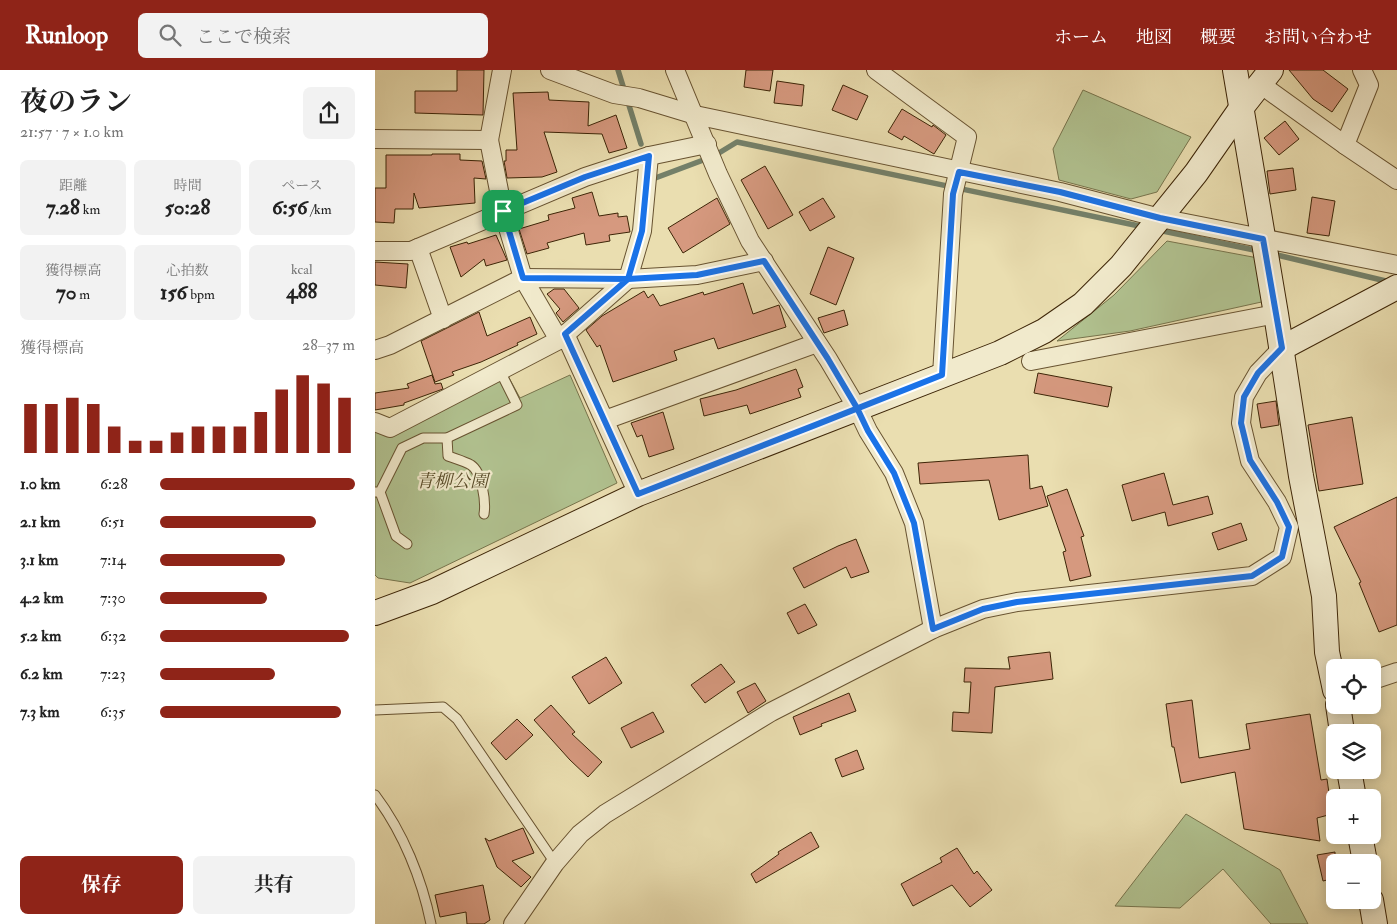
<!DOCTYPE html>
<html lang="ja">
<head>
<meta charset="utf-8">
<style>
	:root { --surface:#fff; --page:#f2f2f2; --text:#222; --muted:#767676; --accent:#8f2418 }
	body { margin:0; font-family:"IM FELL Double Pica","Noto Serif JP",serif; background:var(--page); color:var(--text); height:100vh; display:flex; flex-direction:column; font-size:19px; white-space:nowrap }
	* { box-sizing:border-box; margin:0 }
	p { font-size:16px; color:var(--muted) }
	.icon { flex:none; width:28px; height:28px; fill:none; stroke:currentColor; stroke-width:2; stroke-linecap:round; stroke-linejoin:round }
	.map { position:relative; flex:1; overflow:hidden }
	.panel { display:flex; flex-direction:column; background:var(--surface); width:375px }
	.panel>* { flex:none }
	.tools { position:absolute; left:951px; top:589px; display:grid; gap:10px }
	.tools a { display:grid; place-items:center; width:55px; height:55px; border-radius:8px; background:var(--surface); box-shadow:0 2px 12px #0003; font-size:25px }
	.pin { position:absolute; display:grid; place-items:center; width:42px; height:42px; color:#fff; margin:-21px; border-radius:10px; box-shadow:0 2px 8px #0006 }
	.round { display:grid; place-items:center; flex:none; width:52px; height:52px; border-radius:8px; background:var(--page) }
	.headline { display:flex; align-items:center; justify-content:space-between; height:85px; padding:0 20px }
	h1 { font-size:28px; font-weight:700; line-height:38px }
	.figures { display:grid; grid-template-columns:repeat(3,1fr); gap:8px; height:85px; padding:5px 20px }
	.figures div { display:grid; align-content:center; border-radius:8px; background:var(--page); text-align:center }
	.figures b { font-size:21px; font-weight:700 }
	.figures small { font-size:14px; font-weight:400 }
	.figures p { font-size:14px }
	.chart { height:140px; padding:10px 20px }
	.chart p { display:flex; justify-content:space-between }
	.chart svg { width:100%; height:90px; margin-top:5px; stroke:var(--accent); stroke-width:6 }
	.cta { display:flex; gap:10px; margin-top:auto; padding:10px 20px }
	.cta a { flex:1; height:58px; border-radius:8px; background:var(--accent); color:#fff; font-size:20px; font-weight:700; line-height:58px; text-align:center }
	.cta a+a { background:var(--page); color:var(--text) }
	ul { padding:0 20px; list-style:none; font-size:16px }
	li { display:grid; grid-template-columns:80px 60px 1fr; align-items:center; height:38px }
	li i { height:12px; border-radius:6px; background:var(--accent) }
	header { display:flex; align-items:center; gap:30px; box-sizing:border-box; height:70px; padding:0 25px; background:var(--accent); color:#fff }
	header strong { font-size:24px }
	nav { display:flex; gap:28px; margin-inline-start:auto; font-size:18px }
	.search { width:350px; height:45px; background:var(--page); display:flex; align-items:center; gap:12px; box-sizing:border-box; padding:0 18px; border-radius:8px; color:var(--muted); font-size:19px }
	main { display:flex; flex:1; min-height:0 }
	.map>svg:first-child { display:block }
	.green { fill:#b1c290; stroke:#77744c }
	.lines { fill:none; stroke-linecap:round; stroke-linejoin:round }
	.stream { stroke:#748069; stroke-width:5.5 }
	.building { fill:#d6997f; stroke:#3d2507 }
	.lane-casing { stroke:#685331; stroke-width:11 }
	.street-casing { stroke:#685331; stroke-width:20 }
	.secondary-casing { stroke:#3d2507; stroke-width:26 }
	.lane { stroke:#f1eacc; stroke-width:9 }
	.street { stroke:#f1eacc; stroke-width:18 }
	.secondary { stroke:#f1eacc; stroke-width:24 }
	.route-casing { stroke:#fff; stroke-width:10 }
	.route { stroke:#1a73e8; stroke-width:6 }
	.labels { text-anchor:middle; stroke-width:4.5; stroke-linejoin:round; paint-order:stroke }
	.park-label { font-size:18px; font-style:italic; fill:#5a4c29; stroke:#f1eacc }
</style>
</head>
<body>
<header>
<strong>Runloop</strong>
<div class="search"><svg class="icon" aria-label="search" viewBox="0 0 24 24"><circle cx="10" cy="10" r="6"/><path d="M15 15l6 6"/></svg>ここで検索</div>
<nav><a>ホーム</a><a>地図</a><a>概要</a><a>お問い合わせ</a></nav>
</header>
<main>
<section class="panel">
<div class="headline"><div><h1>夜のラン</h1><p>21:57 · 7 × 1.0 km</p></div><a class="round"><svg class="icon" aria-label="share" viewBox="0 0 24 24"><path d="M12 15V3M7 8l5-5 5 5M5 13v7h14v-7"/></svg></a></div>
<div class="figures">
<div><p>距離</p><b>7.28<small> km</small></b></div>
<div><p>時間</p><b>50:28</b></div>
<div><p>ペース</p><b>6:56<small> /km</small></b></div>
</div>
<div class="figures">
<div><p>獲得標高</p><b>70<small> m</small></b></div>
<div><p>心拍数</p><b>156<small> bpm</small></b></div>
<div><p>kcal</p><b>488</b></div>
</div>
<div class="chart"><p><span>獲得標高</span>28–37 m</p>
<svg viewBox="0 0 160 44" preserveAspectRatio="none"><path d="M5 44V20M15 44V20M25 44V17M35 44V20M45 44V31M55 44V38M65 44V38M75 44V34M85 44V31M95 44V31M105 44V31M115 44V24M125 44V13M135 44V6M145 44V10M155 44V17"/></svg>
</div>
<ul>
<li><b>1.0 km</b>6:28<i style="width:100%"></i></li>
<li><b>2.1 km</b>6:51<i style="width:80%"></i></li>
<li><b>3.1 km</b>7:14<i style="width:64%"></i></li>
<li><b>4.2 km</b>7:30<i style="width:55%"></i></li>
<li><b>5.2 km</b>6:32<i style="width:97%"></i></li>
<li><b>6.2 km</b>7:23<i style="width:59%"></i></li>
<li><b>7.3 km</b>6:35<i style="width:93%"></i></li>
</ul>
<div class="cta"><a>保存</a><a>共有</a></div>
</section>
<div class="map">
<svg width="1022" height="854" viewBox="0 0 1022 854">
	<rect width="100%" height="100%" fill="#eadeb0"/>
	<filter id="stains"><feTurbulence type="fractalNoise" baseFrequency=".004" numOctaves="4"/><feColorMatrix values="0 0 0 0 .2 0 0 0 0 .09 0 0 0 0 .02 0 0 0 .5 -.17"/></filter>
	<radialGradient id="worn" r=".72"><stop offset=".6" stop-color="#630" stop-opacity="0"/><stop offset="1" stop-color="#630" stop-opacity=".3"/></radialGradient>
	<g class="green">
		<path d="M 708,20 L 816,67 L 782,122 L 756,129 L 684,110 L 678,79 Z"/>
		<path d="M 792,171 L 883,188 L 891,231 L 755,261 L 682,271 L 739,225 Z"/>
		<path d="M 132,304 L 145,328 L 195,305 L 242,413 L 35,513 L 3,508 L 0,505 L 0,359 Z"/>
		<path d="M 811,744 L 905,800 L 933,854 L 896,854 L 848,799 L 805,838 L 740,836 Z"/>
	</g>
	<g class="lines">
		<g class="stream">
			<path d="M 243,0 L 266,74"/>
			<path d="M 275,110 L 339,86 L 362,72 L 769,157"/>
			<path d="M 783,160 L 884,181"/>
			<path d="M 898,184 L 1015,212"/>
		</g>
	</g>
	<g class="building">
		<path d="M 82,0 L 109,0 L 108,45 L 40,43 L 40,21 L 82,21 Z"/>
		<path d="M 371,0 L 398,0 L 395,21 L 369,17 Z"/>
		<path d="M 914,0 L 948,0 L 973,19 L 957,42 L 938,29 Z"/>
		<path d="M 402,11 L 429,15 L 427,36 L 399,33 Z"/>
		<path d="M 468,15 L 493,26 L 482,50 L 457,40 Z"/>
		<path d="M 173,22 L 174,30 L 214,32 L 213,56 L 241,45 L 252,78 L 234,83 L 227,64 L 169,62 L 182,102 L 167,107 L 132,108 L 129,91 L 131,91 L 131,80 L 142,80 L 138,23 Z"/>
		<path d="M 527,39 L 557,57 L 558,55 L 571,65 L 559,84 L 529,66 L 527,70 L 513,62 Z"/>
		<path d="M 910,51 L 924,69 L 904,85 L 889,68 Z"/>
		<path d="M 57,84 L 85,84 L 85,90 L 107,91 L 111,109 L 99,108 L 100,133 L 44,138 L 39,123 L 38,139 L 20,139 L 19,153 L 0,152 L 0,118 L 11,118 L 11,85 L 57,85 Z"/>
		<path d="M 390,96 L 418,145 L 393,159 L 366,110 Z"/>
		<path d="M 918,98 L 921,120 L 895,124 L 892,101 Z"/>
		<path d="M 217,122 L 224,146 L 243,143 L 243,147 L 252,146 L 255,162 L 234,165 L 235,171 L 211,175 L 209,163 L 172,173 L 174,178 L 152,184 L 144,159 L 174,150 L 173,145 L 200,138 L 197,128 Z"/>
		<path d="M 937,127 L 960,131 L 954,166 L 932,163 Z"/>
		<path d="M 342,128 L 355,154 L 308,183 L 293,158 Z"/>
		<path d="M 448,128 L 460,147 L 435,161 L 424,142 Z"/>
		<path d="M 121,165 L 132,190 L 111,196 L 109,189 L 86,207 L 75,177 L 92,172 L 93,174 Z"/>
		<path d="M 453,177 L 479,188 L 461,235 L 435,224 Z"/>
		<path d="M 0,192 L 33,194 L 31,218 L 0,215 Z"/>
		<path d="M 368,213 L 378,244 L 404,235 L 411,257 L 343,279 L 339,268 L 299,281 L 302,290 L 238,312 L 225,275 L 222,277 L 211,260 L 227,246 L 269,221 L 273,228 L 278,224 L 285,236 L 328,222 L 329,225 Z"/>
		<path d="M 179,219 L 189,219 L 204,238 L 188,252 L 181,243 L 185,239 L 172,224 Z"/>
		<path d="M 469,240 L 473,255 L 449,263 L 443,248 Z"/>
		<path d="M 104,242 L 112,266 L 155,247 L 162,264 L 142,273 L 143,275 L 106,292 L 77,302 L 79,305 L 60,312 L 46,271 Z"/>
		<path d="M 421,299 L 428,317 L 423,319 L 426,327 L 375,344 L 372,335 L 329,346 L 325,329 L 361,320 Z"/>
		<path d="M 663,303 L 737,317 L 733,337 L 659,323 Z"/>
		<path d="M 57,305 L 60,314 L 66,313 L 68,319 L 29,333 L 29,335 L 0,340 L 0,323 L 34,318 L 32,314 Z"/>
		<path d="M 901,331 L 904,355 L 886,358 L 882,334 Z"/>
		<path d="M 288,342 L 299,379 L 274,387 L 267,365 L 262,367 L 256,353 Z"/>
		<path d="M 977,347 L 988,414 L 944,421 L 933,355 Z"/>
		<path d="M 653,385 L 655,419 L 667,416 L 673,436 L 624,450 L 614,410 L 545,414 L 543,393 Z"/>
		<path d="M 789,403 L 798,435 L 833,426 L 838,444 L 793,456 L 790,442 L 757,451 L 747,415 Z"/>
		<path d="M 692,419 L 709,466 L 706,467 L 716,506 L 695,511 L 688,482 L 691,481 L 672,426 Z"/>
		<path d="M 1022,427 L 1022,555 L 1004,562 L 984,513 L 986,512 L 959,457 Z"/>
		<path d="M 866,453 L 872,470 L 843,480 L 837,463 Z"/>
		<path d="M 481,469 L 494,502 L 476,508 L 471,497 L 429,518 L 418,498 L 463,476 Z"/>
		<path d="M 430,534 L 442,555 L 423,564 L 412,543 Z"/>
		<path d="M 675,582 L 678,609 L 620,617 L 617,663 L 577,661 L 578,642 L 594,643 L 596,612 L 589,612 L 590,598 L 635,599 L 633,587 Z"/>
		<path d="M 231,587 L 247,613 L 214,634 L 197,607 Z"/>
		<path d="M 346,594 L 360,612 L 330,633 L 316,615 Z"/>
		<path d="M 380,613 L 391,631 L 373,643 L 362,622 Z"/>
		<path d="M 474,623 L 481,641 L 446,654 L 447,656 L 425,665 L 418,647 Z"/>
		<path d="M 817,630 L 824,688 L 875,679 L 871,654 L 935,644 L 946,710 L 952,709 L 957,744 L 942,748 L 945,771 L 869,759 L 860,702 L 806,713 L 799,677 L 797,677 L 791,634 Z"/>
		<path d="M 176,635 L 200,662 L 197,664 L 227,692 L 213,707 L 195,690 L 159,650 Z"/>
		<path d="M 278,642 L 289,662 L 256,678 L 246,658 Z"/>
		<path d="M 142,649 L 158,665 L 131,690 L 116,673 Z"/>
		<path d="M 482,680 L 489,699 L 467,707 L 460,689 Z"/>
		<path d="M 148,758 L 159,783 L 137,791 L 156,807 L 146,817 L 122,797 L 110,768 L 114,771 Z"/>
		<path d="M 436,762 L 444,777 L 381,813 L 376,804 L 404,784 L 403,782 Z"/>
		<path d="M 582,778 L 599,804 L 602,801 L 617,820 L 595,837 L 577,815 L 538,836 L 526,814 L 567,792 L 565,788 Z"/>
		<path d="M 960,782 L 960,808 L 948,811 L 942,785 Z"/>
		<path d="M 108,815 L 115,850 L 109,854 L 92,854 L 91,842 L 65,847 L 60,825 Z"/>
	</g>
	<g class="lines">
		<g class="lane-casing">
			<g id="lane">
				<path d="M 72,368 L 73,386 C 81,389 89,391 96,395 C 107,402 111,432 109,444"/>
				<path d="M 0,422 L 5,422 L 27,378 L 48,368 L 72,368 L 142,335 L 125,301"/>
				<path d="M 5,422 L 21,466 L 32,474"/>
				<path d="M 0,640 L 68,637 L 82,649 L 180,793"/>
				<path d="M 0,725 C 28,762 47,809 56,854"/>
			</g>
		</g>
		<g class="street-casing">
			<g id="street">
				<path d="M 175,0 L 239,24 L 264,28 L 320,45 L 685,122 L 785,148 L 1022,195"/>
				<path d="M 300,0 L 343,104 L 375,171 L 453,289 L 482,338 L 493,361 L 519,403 L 539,453 L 558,559"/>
				<path d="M 501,0 L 592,67 L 578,124 L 567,305"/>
				<path d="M 987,0 L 994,15 L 970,75 L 1022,110"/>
				<path d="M 885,14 L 970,75"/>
				<path d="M 0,69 L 114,70 L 127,0"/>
				<path d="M 114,70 L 128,141 L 148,208 L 184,270 L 253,209 L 267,161 L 274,86"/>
				<path d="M 43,178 L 68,249"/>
				<path d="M 0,181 L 36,181 L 210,107 L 274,86 L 332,74"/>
				<path d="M 190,264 L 263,424"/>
				<path d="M 0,280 L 15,275 L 148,208 L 253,209 L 322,205 L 389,191"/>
				<path d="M 656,291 L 901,244"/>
				<path d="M 230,350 L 442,273"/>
				<path d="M 0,352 L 15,358 L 184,270"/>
				<path d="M 998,610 L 1022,602"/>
				<path d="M 138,854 L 180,793 L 205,764 L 230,744 L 396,642 L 558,559 L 608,539 L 642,532 L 877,506 L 907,487 L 914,457 L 902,432 L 875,391 L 866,353 L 869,327 L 883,303 L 907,278"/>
			</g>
		</g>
		<g class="secondary-casing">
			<g id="secondary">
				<path d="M 860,0 L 901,244 L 926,406 L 949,526 L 952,582 L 960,620"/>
				<path d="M 907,278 L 1022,217"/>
				<path d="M 0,543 L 57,522 L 263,424 L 625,283 L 669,261 L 708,234 L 746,196 L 821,103 L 867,37 L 896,0"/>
				<path d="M 963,635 L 967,662"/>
				<path d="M 974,700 L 979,728"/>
				<path d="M 985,765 L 990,792"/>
				<path d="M 996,830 L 1000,854"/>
			</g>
		</g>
		<use href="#lane" class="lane"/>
		<use href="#street" class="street"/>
		<use href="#secondary" class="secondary"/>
	</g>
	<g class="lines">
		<g class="route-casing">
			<path id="route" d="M 128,141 L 148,208 L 253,209 L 322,205 L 389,191 L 453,289 L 482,338 L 493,361 L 519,403 L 539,453 L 558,559 L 608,539 L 642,532 L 877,506 L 907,487 L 914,457 L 902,432 L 875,390 L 866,353 L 869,327 L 883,303 L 907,278 L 888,169 L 785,148 L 685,122 L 584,102 L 578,124 L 567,305 C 466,345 364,385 263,424 L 190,264 L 253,209 L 267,161 L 274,86 L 210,107 L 128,141"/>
		</g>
		<use href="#route" class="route"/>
	</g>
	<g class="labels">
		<g class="park-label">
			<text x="77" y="417">青柳公園</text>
		</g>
	</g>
	<rect width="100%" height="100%" filter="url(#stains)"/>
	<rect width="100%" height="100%" fill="url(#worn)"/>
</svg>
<div class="tools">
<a><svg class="icon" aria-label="locate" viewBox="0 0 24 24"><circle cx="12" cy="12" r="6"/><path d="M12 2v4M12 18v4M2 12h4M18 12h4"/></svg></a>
<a><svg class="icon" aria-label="layers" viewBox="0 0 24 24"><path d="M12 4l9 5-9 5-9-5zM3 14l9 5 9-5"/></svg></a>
<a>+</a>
<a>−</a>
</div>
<div class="pin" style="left:128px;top:141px;background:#1e9e55"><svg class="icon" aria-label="arrive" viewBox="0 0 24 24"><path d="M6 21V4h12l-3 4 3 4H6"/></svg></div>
</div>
</main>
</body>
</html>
